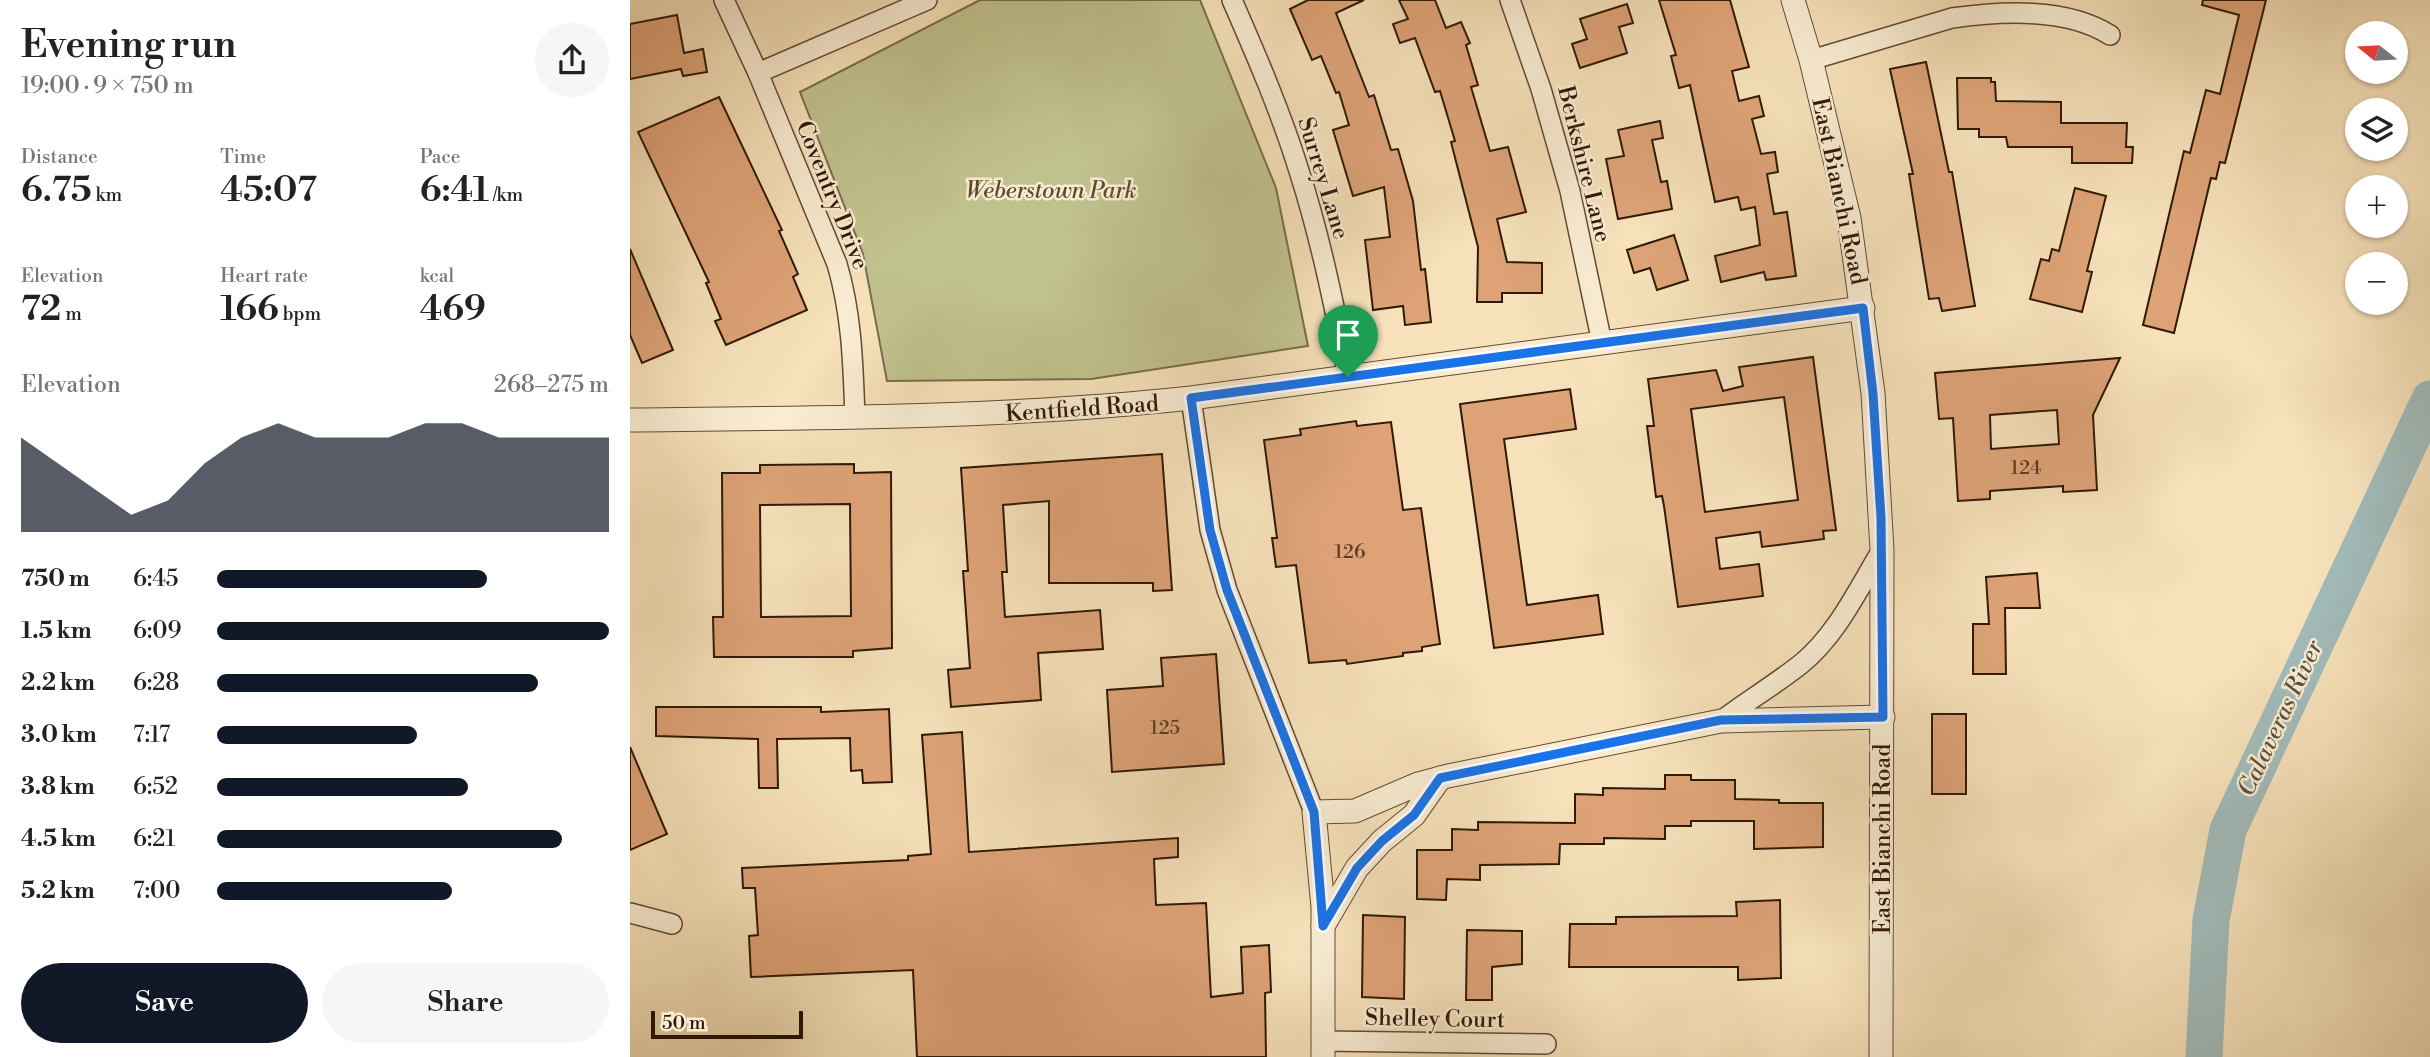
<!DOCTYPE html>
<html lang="en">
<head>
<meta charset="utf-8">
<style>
	:root { --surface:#fff; --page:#f6f6f6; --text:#222; --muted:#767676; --accent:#111827 }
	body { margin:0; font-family:"Libre Bodoni",serif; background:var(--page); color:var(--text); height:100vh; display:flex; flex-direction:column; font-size:26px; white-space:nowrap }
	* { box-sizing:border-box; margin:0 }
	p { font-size:23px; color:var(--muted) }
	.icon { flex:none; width:38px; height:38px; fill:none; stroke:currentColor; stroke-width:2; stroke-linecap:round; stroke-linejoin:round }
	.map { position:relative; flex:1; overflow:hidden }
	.panel { display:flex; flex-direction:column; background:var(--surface); width:630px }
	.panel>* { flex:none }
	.needle { width:46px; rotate:288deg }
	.buttons { position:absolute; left:1715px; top:21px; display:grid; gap:14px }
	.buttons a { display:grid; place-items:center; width:63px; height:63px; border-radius:50%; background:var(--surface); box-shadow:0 2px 5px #0004; font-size:35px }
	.scale { position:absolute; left:21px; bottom:18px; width:152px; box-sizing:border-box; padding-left:7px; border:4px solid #311907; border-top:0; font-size:19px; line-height:24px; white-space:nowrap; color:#311907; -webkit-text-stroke:5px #f9ecd2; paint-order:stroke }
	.pin { position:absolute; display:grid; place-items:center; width:60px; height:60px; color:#fff; margin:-72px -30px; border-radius:50% 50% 50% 0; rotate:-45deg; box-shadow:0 0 7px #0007 }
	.pin .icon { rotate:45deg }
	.round { display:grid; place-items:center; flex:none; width:74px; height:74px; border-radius:37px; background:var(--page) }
	.summary { display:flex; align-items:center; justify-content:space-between; height:119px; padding:0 21px }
	h1 { font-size:38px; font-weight:600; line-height:52px }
	.figures { display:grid; grid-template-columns:repeat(3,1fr); gap:10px; height:119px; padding:7px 21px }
	.figures div { display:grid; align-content:center }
	.figures b { font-size:35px; font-weight:600 }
	.figures small { font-size:19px; font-weight:400 }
	.figures p { font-size:19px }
	.chart { height:196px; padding:14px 21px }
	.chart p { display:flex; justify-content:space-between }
	.chart svg { width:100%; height:126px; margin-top:7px; fill:var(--accent); opacity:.7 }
	.cta { display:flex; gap:14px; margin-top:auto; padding:14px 21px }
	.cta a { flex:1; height:80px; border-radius:42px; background:var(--accent); color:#fff; font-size:28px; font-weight:600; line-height:80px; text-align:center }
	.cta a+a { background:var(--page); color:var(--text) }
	ul { padding:0 21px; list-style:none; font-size:23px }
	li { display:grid; grid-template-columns:112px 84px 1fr; align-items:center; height:52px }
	li i { height:18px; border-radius:9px; background:var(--accent) }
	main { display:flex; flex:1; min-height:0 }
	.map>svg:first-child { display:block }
	.green { fill:#c0c28d; stroke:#786e4a; stroke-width:2 }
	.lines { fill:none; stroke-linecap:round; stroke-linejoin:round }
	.river { stroke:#a1bbba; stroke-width:37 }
	.building { fill:#dda377; stroke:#311907; stroke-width:2; fill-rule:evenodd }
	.minor-casing { stroke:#624b34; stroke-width:22 }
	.tertiary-casing { stroke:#624b34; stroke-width:25 }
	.minor { stroke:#f9ecd2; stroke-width:19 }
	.tertiary { stroke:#f9ecd2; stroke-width:23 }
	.route-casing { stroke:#fff; stroke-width:14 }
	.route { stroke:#1a73e8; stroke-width:9 }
	.labels { text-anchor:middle; stroke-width:5; stroke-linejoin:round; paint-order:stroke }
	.number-label { font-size:19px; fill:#5c3c23 }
	.street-label { font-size:23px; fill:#311907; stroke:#f9ecd2 }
	.park-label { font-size:23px; font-style:italic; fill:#5c4c2f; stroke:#f9ecd2 }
	.water-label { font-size:24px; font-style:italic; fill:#585246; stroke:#f9ecd2 }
</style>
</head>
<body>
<main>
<section class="panel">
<div class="summary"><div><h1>Evening run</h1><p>19:00 · 9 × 750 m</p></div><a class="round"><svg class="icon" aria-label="share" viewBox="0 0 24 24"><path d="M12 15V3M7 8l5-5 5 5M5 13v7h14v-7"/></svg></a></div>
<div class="figures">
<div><p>Distance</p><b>6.75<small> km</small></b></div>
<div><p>Time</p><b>45:07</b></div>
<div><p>Pace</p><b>6:41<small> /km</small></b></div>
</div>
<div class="figures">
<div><p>Elevation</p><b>72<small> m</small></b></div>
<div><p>Heart rate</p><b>166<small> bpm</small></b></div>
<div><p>kcal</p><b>469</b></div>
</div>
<div class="chart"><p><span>Elevation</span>268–275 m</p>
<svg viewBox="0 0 160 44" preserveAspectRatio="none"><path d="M0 44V11L10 20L20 29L30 38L40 33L50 20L60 11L70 6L80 11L90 11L100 11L110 6L120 6L130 11L140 11L150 11L160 11V44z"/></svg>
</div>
<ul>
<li><b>750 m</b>6:45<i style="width:69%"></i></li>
<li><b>1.5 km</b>6:09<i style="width:100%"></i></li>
<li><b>2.2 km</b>6:28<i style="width:82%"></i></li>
<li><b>3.0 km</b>7:17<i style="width:51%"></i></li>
<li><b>3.8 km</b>6:52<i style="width:64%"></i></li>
<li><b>4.5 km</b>6:21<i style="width:88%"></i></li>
<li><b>5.2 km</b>7:00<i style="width:60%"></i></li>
</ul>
<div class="cta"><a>Save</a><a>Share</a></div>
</section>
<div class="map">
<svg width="1800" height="1057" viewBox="0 0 1800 1057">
	<rect width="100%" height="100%" fill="#f6e1ba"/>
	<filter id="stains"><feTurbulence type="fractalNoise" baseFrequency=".00286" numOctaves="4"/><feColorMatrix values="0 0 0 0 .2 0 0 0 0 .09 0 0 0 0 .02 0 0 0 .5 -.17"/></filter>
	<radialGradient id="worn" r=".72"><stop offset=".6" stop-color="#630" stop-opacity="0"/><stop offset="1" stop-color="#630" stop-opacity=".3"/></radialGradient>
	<path class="green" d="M 350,0 L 570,0 L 646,188 L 678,346 L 461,379 L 257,381 L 233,254 L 170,92 Z"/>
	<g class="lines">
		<path class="river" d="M 1574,1057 L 1581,920 L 1598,830 L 1800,399"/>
	</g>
	<g class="building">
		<path d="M 678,0 L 734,0 L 706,13 L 739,97 L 744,95 L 761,150 L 768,149 L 783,201 L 791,270 L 795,269 L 801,322 L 775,325 L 773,306 L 743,310 L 735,240 L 760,237 L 754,187 L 723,196 L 703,130 L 719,125 L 709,92 L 706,93 L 691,56 L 682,60 L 660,9 Z"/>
		<path d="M 769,0 L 805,0 L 816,28 L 831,22 L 840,43 L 836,45 L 848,85 L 841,87 L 860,151 L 878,147 L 896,212 L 867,219 L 877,262 L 912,263 L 912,293 L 872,293 L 872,302 L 847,302 L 848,247 L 821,142 L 825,141 L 810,91 L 805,92 L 785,38 L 770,43 L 763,24 L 778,19 Z"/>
		<path d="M 1029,0 L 1100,0 L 1119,67 L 1102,71 L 1109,101 L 1129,96 L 1134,116 L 1122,119 L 1131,154 L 1145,152 L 1148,172 L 1137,174 L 1144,214 L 1157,212 L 1166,276 L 1136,280 L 1134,272 L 1091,282 L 1085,256 L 1130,245 L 1125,207 L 1111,210 L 1108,197 L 1085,202 L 1060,85 L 1049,88 L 1041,56 L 1046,55 Z"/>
		<path d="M 1573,0 L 1636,0 L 1595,163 L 1590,162 L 1586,179 L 1581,178 L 1544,333 L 1513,325 L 1554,151 L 1560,153 L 1576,90 L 1590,94 L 1609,15 L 1572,5 Z"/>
		<path d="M 997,4 L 1003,23 L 989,27 L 997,53 L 950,68 L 942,44 L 957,39 L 950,19 Z"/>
		<path d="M 47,15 L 54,53 L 73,49 L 77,72 L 53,76 L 51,69 L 0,79 L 0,24 Z"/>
		<path d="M 1296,62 L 1319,172 L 1322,172 L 1345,306 L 1312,311 L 1309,298 L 1299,299 L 1279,174 L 1283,174 L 1260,69 Z"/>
		<path d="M 1327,78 L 1361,78 L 1361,82 L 1365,82 L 1366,101 L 1431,102 L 1431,123 L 1497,123 L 1496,147 L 1503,147 L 1502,163 L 1442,163 L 1442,147 L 1378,147 L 1376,137 L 1349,137 L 1349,129 L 1328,129 Z"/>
		<path d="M 89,97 L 152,230 L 149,231 L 168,274 L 163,277 L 177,310 L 96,345 L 85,321 L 91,319 L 76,283 L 79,282 L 8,132 Z"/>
		<path d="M 1030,121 L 1033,138 L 1022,140 L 1031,182 L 1037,181 L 1042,209 L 988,219 L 976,159 L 994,156 L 988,130 Z"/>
		<path d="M 1445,188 L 1476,196 L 1457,271 L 1462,272 L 1452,312 L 1400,299 L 1411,259 L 1419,261 L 1422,249 L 1429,251 Z"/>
		<path d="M 1044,235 L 1058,280 L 1027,290 L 1020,268 L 1004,273 L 997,250 Z"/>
		<path d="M 0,249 L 43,350 L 12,363 L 0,335 Z"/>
		<path d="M 1183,357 L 1206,530 L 1193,531 L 1194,539 L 1132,547 L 1130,532 L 1086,538 L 1090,569 L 1129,564 L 1133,596 L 1048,607 L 1034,506 L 1032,496 L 1026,497 L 1017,426 L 1024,426 L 1018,379 L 1086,370 L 1093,391 L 1113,386 L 1109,367 ZM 1154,397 L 1168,500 L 1075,512 L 1061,409 Z"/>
		<path d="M 1490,358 L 1463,415 L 1467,490 L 1433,492 L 1433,486 L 1360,491 L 1360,499 L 1328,501 L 1323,418 L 1309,419 L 1305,373 ZM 1427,410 L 1429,444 L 1361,449 L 1360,415 Z"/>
		<path d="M 940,389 L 946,429 L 874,439 L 897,605 L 968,595 L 973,634 L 864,648 L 830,404 Z"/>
		<path d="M 726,421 L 727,426 L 761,422 L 773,510 L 791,508 L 810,644 L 792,647 L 792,651 L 773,653 L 773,656 L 717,664 L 716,660 L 679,663 L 666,565 L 646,567 L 642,538 L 647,538 L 634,440 L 671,435 L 670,429 Z"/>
		<path d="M 532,454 L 542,590 L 523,591 L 523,583 L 419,583 L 419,501 L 373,505 L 377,572 L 372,572 L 375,617 L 470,610 L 473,649 L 408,653 L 411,700 L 321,707 L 318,670 L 340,668 L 333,571 L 338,571 L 331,468 Z"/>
		<path d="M 224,464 L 224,473 L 261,472 L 262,648 L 223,651 L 223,657 L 84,657 L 83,617 L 93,617 L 92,473 L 130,473 L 130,465 ZM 220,504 L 221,616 L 131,617 L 130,505 Z"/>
		<path d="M 1407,573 L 1410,608 L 1375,608 L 1376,674 L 1343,674 L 1343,624 L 1359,624 L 1356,577 Z"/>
		<path d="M 586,654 L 594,764 L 482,772 L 477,690 L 533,686 L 531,658 Z"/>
		<path d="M 26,707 L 191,707 L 191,712 L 259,709 L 262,782 L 233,783 L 232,770 L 221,771 L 220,738 L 147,739 L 148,788 L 129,788 L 128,739 L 26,736 Z"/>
		<rect x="1302" y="714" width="34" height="80"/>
		<path d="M 332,732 L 339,852 L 548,838 L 548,857 L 524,859 L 526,905 L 576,903 L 581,997 L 613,993 L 611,947 L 639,945 L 641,992 L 635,993 L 636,1057 L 287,1057 L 283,970 L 121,977 L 119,936 L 128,935 L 125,888 L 113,888 L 112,868 L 278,860 L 278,856 L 301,854 L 292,735 Z"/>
		<path d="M 0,747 L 37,834 L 0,850 Z"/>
		<path d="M 1035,775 L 1061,775 L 1061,780 L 1105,780 L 1105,799 L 1149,800 L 1149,803 L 1193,803 L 1193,847 L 1124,849 L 1124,821 L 1061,821 L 1061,826 L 1035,826 L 1035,839 L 974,838 L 974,844 L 930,844 L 929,864 L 850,865 L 850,880 L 817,879 L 816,900 L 787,899 L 787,850 L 822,850 L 822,829 L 848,830 L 848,822 L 945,823 L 945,794 L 973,795 L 973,788 L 1035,789 Z"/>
		<path d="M 1150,900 L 1151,978 L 1108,980 L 1108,967 L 939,967 L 940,924 L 986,924 L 986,917 L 1107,916 L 1106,902 Z"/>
		<path d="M 733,915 L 775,917 L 774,999 L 732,997 Z"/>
		<path d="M 837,930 L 892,931 L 892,964 L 862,967 L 862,1000 L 836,1000 Z"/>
	</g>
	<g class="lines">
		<g class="minor-casing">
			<g id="minor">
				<path d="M 94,0 L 128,73 L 207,264 C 222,315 223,364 225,418"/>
				<path d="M 602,0 C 627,57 652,115 670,174 C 691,240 705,309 718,377"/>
				<path d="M 880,0 L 911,89 L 940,191 L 972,343"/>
				<path d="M 1181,60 L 1322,18 C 1371,11 1436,7 1480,35"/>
				<path d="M 128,73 L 297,0"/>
				<path d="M 561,398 L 580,530 L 597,590 L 684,812"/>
				<path d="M 1091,721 C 1117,701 1146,684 1171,664 C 1207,635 1228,589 1252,550"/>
				<path d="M 0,913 L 42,924"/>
				<path d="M 693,1041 L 916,1044"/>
			</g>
		</g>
		<g class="tertiary-casing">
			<g id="tertiary">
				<path d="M 1163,0 L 1181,60 L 1219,218 L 1243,393 L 1252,550 L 1251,1057"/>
				<path d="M 0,420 C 188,418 375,418 561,398 L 1233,308"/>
				<path d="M 693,926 L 727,868 L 752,841 L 784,815 L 810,778"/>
				<path d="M 693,1057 L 693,907 L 684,812 L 725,811 L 788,784 L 818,776 L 1091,721 L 1253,717"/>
			</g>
		</g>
		<use href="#minor" class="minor"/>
		<use href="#tertiary" class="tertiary"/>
	</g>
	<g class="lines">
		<g class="route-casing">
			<path id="route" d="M 1233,308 L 1243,394 L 1251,518 L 1253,717 L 1091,720 L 810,778 L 784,815 L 752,841 L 727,868 L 693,926 L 684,812 L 597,590 L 580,530 L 561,398 Z"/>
		</g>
		<use href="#route" class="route"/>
	</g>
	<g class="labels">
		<g class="number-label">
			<text x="1396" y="474">124</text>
			<text x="720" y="558">126</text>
			<text x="535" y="734">125</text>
		</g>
		<g class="street-label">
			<text transform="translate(955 164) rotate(76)" y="8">Berkshire Lane</text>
			<text transform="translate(694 178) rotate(73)" y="8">Surrey Lane</text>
			<text transform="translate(1210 191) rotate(78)" y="8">East Bianchi Road</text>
			<text transform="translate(203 195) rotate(68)" y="8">Coventry Drive</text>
			<text transform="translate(452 408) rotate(-4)" y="8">Kentfield Road</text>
			<text transform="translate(1252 839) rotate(-90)" y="8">East Bianchi Road</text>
			<text transform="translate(805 1018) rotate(1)" y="8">Shelley Court</text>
		</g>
		<g class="park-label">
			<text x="421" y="198">Weberstown Park</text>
		</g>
		<g class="water-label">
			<text transform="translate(1650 718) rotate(-65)" y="8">Calaveras River</text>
		</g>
	</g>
	<rect width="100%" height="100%" filter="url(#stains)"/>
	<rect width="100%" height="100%" fill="url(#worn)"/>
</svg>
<div class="buttons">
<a><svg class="needle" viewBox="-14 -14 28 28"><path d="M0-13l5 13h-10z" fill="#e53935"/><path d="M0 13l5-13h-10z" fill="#767676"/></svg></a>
<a><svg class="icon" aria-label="layers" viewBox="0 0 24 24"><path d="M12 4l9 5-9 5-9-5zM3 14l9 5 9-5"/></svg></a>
<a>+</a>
<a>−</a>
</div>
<div class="scale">50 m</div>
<div class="pin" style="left:718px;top:377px;background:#1e9e55"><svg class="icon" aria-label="arrive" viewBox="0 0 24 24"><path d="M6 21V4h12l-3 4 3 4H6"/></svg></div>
</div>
</main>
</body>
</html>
